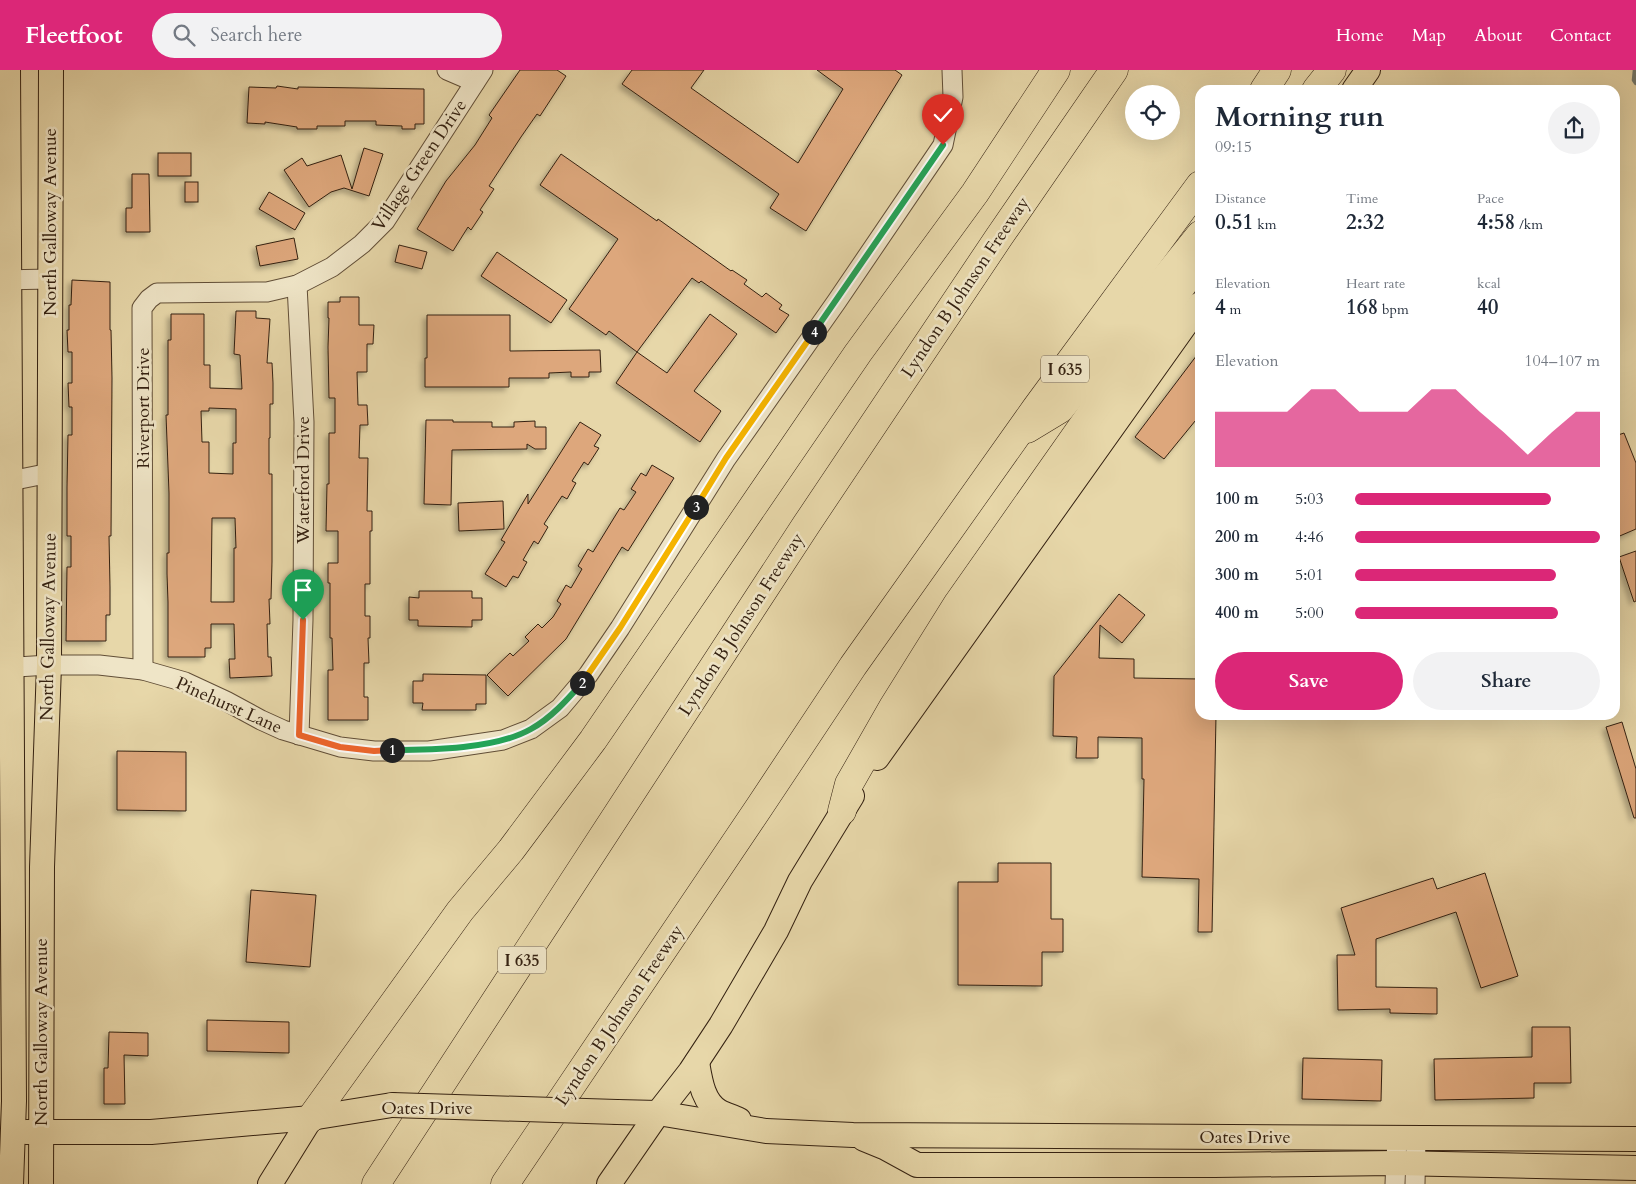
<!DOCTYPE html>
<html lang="en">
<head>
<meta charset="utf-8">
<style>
	:root { --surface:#fff; --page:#f2f2f3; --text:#1f2937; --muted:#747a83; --accent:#db2777 }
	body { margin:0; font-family:Cardo,serif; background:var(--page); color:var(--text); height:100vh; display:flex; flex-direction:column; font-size:19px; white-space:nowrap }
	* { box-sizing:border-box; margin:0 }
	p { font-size:16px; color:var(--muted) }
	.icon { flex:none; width:28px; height:28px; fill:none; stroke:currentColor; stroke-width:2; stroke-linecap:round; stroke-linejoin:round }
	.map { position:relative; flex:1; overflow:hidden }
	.drawer { position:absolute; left:1195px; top:15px; width:425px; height:635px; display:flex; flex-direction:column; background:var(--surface); border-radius:15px; box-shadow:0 5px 20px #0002 }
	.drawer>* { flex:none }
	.fabs { position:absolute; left:1125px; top:15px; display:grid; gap:10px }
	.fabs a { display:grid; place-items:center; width:55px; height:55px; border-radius:50%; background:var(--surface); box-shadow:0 5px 20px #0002; font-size:25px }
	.pin { position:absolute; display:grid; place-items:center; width:42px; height:42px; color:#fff; margin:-51px -21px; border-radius:50% 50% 50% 0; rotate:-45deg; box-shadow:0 0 5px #0007 }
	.pin .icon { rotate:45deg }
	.km { position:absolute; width:25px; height:25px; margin:-12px; border-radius:50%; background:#222; color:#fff; font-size:14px; line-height:25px; text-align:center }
	.round { display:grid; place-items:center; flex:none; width:52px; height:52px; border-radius:26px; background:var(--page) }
	.head { display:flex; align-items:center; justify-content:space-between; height:85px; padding:0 20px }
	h1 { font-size:28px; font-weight:700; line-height:38px }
	.figures { display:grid; grid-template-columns:repeat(3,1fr); gap:8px; height:85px; padding:5px 20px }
	.figures div { display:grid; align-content:center }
	.figures b { font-size:21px; font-weight:700 }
	.figures small { font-size:14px; font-weight:400 }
	.figures p { font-size:14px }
	.chart { height:140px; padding:10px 20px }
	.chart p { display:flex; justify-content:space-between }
	.chart svg { width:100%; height:90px; margin-top:5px; fill:var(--accent); opacity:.7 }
	.primary-button { display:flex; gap:10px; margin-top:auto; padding:10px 20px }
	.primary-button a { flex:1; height:58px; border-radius:30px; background:var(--accent); color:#fff; font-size:20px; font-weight:700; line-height:58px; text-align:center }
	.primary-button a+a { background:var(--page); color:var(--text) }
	ul { padding:0 20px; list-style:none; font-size:16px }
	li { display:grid; grid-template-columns:80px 60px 1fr; align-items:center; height:38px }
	li i { height:12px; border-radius:6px; background:var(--accent) }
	header { display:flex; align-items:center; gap:30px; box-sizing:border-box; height:70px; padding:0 25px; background:var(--accent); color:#fff }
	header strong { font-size:24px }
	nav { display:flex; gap:28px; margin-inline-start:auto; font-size:18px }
	.search { width:350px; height:45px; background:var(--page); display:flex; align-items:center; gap:12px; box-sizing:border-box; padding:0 18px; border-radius:28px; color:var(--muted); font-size:19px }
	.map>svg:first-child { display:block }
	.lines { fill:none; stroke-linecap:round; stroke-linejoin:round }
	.stream { stroke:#727b72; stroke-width:4.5 }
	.building { fill:#dda77b; stroke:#342111; fill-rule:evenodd; filter:url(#shadow) }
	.minor-casing { stroke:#614e37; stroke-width:21 }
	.major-casing { stroke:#342111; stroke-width:26 }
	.highway-casing { stroke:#342111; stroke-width:29 }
	.minor { stroke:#efe5c7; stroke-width:19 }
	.major { stroke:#e7d7a9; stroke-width:24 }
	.highway { stroke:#e7d7a9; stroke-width:28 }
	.major-bridge-casing { stroke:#342111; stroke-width:26; stroke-linecap:butt }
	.major-bridge { stroke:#e7d7a9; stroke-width:24 }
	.split-1-casing { stroke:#fff; stroke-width:10 }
	.split-2-casing { stroke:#fff; stroke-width:10 }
	.split-3-casing { stroke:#fff; stroke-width:10 }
	.split-4-casing { stroke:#fff; stroke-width:10 }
	.split-5-casing { stroke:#fff; stroke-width:10 }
	.split-1 { stroke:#f0652b; stroke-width:6 }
	.split-2 { stroke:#22a559; stroke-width:6 }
	.split-3 { stroke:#f5b400; stroke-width:6 }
	.split-4 { stroke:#f5b400; stroke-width:6 }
	.split-5 { stroke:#22a559; stroke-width:6 }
	.labels { text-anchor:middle; stroke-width:5; stroke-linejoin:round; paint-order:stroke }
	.shield { fill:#efe5c7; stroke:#6c5c48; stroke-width:1 }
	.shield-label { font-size:16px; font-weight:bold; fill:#342111 }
	.street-label { font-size:18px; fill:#342111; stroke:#efe5c7 }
</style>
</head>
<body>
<header>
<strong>Fleetfoot</strong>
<div class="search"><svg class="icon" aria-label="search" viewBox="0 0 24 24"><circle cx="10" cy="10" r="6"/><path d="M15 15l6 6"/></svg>Search here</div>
<nav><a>Home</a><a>Map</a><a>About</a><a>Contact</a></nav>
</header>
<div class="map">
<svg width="1636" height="1114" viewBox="0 0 1636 1114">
	<defs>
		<filter id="shadow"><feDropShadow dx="-3.5" dy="3.5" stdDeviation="2.5" flood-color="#0004"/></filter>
	</defs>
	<rect width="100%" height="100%" fill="#e7d7a9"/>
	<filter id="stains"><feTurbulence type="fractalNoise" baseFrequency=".004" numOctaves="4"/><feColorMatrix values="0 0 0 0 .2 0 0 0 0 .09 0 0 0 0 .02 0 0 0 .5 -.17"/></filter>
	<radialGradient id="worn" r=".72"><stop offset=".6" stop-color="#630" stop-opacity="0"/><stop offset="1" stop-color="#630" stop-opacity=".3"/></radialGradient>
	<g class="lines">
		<path class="stream" d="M 1635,0 L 1634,10 L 1636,13"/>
	</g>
	<g class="building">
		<path d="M 520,0 L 557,0 L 566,6 L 540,46 L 537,44 L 521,67 L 489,116 L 494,119 L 480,140 L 483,142 L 471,160 L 468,157 L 453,181 L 417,159 L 446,111 L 475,75 L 492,48 L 489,45 Z"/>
		<path d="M 632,0 L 704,0 L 691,18 L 798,93 L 843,19 L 817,0 L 895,0 L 902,5 L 806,161 L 770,138 L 779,124 L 622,14 Z"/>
		<path d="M 277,16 L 298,19 L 298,17 L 424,19 L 424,54 L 415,54 L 415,59 L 402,59 L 402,56 L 376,55 L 376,51 L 345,51 L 345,56 L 317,56 L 317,59 L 297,59 L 297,57 L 265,52 L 265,54 L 247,53 L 249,17 L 276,18 Z"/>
		<path d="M 364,78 L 383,84 L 369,126 L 344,118 L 331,122 L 309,137 L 284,100 L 302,88 L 307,96 L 341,85 L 352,119 Z"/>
		<rect x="158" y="83" width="33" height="23"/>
		<path d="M 561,84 L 657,151 L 658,149 L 731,201 L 732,200 L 747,210 L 744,214 L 762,227 L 766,223 L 782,235 L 779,239 L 789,245 L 776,263 L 701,211 L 699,213 L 692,208 L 637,282 L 609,261 L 606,265 L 569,239 L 618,169 L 540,115 Z"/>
		<path d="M 132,104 L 149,104 L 150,162 L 126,162 L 126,138 L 132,138 Z"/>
		<rect x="185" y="112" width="13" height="20"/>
		<path d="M 269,122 L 305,143 L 295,160 L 259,139 Z"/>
		<path d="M 294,168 L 298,189 L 260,196 L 256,176 Z"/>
		<path d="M 399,175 L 427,182 L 422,199 L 395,192 Z"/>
		<path d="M 497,182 L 567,230 L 551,253 L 481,206 Z"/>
		<path d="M 72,210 L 110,212 L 110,260 L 111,260 L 112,308 L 111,466 L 109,466 L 110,517 L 110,545 L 106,545 L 106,571 L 66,571 L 67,497 L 71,497 L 71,466 L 67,466 L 67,417 L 68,365 L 72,365 L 72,337 L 69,337 L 68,313 L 72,313 L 72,282 L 68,282 L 67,260 L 69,260 L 69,235 L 71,235 Z"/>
		<path d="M 340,227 L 359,227 L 359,255 L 374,255 L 373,274 L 367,274 L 367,302 L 357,302 L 358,335 L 367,335 L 368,355 L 360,355 L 359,388 L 368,388 L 367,441 L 372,441 L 372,461 L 370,461 L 370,514 L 365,514 L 365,546 L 370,546 L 370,568 L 368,568 L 369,593 L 364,593 L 364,627 L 368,627 L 368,650 L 328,650 L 328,600 L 333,600 L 332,568 L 330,568 L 330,513 L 328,513 L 328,493 L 338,493 L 338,461 L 326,461 L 327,414 L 329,414 L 329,363 L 335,363 L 335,328 L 329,328 L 328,277 L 329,248 L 328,248 L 328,232 L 340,232 Z"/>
		<path d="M 236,241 L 256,241 L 256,248 L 270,249 L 267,293 L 272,293 L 273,313 L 273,334 L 270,334 L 270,368 L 269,368 L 269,404 L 272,404 L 272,492 L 271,529 L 269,529 L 270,554 L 267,554 L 268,587 L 271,587 L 272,606 L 230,608 L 229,589 L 235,589 L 234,554 L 211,554 L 211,578 L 205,578 L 205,587 L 168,587 L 168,532 L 167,504 L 167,483 L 169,483 L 169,423 L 166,345 L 168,345 L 168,270 L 171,270 L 171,244 L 204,244 L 204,295 L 210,295 L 210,318 L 242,319 L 240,285 L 234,284 ZM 209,338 L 236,339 L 236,373 L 233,373 L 233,404 L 209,403 L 209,372 L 202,372 L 201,341 L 209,341 ZM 212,448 L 235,448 L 236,478 L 234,478 L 234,532 L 211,532 Z"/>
		<path d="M 710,244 L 737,264 L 694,321 L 721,341 L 700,372 L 616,313 L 637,282 L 667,303 Z"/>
		<path d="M 427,245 L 510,245 L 510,281 L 600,280 L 601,302 L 589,302 L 589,307 L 571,307 L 571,302 L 549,303 L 549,308 L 509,308 L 509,317 L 425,317 L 425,288 L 427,288 Z"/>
		<path d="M 1200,281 L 1200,345 L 1164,389 L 1135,367 Z"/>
		<path d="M 426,350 L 453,350 L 453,352 L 492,352 L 492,357 L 514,357 L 514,352 L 535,351 L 535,357 L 546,357 L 546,379 L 535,379 L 527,374 L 527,379 L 452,380 L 451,435 L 424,434 Z"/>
		<path d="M 580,352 L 601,365 L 594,376 L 599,378 L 588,395 L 584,392 L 572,411 L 576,413 L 567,429 L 562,426 L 544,454 L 548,457 L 538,474 L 534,471 L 523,490 L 527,492 L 518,508 L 513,506 L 506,517 L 485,504 L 505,472 L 501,470 L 528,424 L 528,434 Z"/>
		<path d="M 1624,363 L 1636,393 L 1636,459 L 1615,468 L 1615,366 Z"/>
		<path d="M 652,395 L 674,408 L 628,481 L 622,477 L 566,569 L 508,626 L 487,605 L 510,583 L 513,586 L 529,571 L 525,567 L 538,554 L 542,558 L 553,547 L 561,534 L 557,531 L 566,515 L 571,518 L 582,499 L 578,496 L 588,479 L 593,482 L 620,438 L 624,440 L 636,422 L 631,419 L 641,403 L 646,406 Z"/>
		<path d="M 503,431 L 504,459 L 459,461 L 458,433 Z"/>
		<path d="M 1636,481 L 1636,531 L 1634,532 L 1619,487 Z"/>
		<path d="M 419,521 L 472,521 L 472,528 L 482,528 L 482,550 L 472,550 L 472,557 L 418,556 L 418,550 L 409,550 L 409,527 L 419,528 Z"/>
		<path d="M 1119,524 L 1145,545 L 1122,573 L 1100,555 L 1099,588 L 1134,589 L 1134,608 L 1200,609 L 1200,645 L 1216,645 L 1212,862 L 1198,862 L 1199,809 L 1142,807 L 1144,709 L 1142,709 L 1142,668 L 1098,667 L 1098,688 L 1076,688 L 1077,667 L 1053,666 L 1054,606 Z"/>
		<path d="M 423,604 L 486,605 L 486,634 L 476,634 L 476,640 L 422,640 L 423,633 L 413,633 L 413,611 L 423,611 Z"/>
		<path d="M 1622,652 L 1636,699 L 1636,748 L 1634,748 L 1606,657 Z"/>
		<path d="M 117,681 L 186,682 L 186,741 L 117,740 Z"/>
		<path d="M 998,793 L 1051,793 L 1051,849 L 1063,849 L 1063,882 L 1042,882 L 1042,916 L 958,915 L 958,812 L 998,812 Z"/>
		<path d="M 1485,803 L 1518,906 L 1481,918 L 1456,842 L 1376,869 L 1376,917 L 1437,918 L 1437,944 L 1390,943 L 1390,939 L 1338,940 L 1337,885 L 1355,885 L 1341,838 L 1433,808 L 1437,819 Z"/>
		<path d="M 251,820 L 316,825 L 310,897 L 246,892 Z"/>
		<path d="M 207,950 L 289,952 L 289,983 L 207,981 Z"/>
		<path d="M 1532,957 L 1570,957 L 1571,1013 L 1534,1013 L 1534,1028 L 1435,1030 L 1434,989 L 1532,987 Z"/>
		<path d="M 109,962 L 148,963 L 148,986 L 124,985 L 125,1034 L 104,1034 L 104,998 L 108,998 Z"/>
		<path d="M 1303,988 L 1382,990 L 1381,1031 L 1302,1029 Z"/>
	</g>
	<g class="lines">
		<g class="minor-casing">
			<g id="minor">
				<path d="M 447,0 L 475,12"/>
				<path d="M 0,210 L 50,209"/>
				<path d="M 297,215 L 304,352 L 303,550 L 299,665"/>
				<path d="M 0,411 L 10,411 L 50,403"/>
				<path d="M 0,598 L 49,595 L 99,595 L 143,600 L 185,612 L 226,631 L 261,650 L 283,660 L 340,677 L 374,681 L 429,681 L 503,670 L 531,659 L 560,638 L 588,605 L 620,558 L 726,389 L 837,231 L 943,75 L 953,27 L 952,0"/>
				<path d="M 143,600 L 142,238 L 149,229 L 157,223 L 267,222 L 297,215 L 332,197 L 362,174 L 385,151 L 483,0"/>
				<path d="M 1395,1114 L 1397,1068"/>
				<path d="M 1415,1114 L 1416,1068"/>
			</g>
		</g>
		<g class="major-casing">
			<g id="major">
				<path d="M 8,0 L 14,1031 L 11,1114"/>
				<path d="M 1354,20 L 1368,0"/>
				<path d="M 877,688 L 1200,234"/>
				<path d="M 697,992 C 700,1010 703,1033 720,1042 C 726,1045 733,1047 739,1050"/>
				<path d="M 617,1042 L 658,1043 L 766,1061 L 853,1065 L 1636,1069"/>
				<path d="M 26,1062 L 151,1062 L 311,1048 L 392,1035"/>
				<path d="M 864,1069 L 886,1078 L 917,1095 L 1214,1095 L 1395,1093 L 1636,1098"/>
				<path d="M 41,1114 L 42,797 L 49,595 L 51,0"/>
				<path d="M 270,1114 L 311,1048"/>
				<path d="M 609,1114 L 658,1043 L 690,1002 L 721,955 L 776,861 L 800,811 L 852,726"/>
			</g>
		</g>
		<g class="highway-casing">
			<g id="highway">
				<path d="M 1264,20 L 1277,0"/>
				<path d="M 1316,20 L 1332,0"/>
				<path d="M 1027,359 L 1060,339 L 1200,165"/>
				<path d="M 842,741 L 849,714 L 893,637 L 958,533 L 1093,341 L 1148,265 L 1200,189"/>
				<path d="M 311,1048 L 460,841 L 511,780 L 593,670 L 858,283 L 975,123 L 1056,0"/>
				<path d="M 376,1114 L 806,455 L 999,167 L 1114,0"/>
				<path d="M 505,1114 L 760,736 L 853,596 L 1036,338 L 1200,115"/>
			</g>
		</g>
		<use href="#minor" class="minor"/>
		<use href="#major" class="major"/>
		<use href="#highway" class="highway"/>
		<g class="major-bridge-casing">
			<path id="major-bridge" d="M 392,1035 L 617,1042"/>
		</g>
		<use href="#major-bridge" class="major-bridge"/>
	</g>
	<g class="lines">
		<g class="split-1-casing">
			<path id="split-1" d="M 303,550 L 299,665 L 340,677 L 374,681 L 392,680"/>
		</g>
		<g class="split-2-casing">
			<path id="split-2" d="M 392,680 C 432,680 496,679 531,659 C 551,648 567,630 582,613"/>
		</g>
		<g class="split-3-casing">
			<path id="split-3" d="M 582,613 L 620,558 L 696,437"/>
		</g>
		<g class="split-4-casing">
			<path id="split-4" d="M 696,437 L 726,388 L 814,262"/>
		</g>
		<g class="split-5-casing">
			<path id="split-5" d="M 814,262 L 943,75"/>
		</g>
		<use href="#split-1" class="split-1"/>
		<use href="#split-2" class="split-2"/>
		<use href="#split-3" class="split-3"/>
		<use href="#split-4" class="split-4"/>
		<use href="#split-5" class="split-5"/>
	</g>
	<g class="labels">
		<g class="shield">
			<rect x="1041" y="285.5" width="48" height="27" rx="4"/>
			<rect x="498" y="876.5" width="48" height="27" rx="4"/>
		</g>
		<g class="shield-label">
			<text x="1065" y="305">I 635</text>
			<text x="522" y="896">I 635</text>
		</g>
		<g class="street-label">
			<text transform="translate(419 95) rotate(-56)" y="6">Village Green Drive</text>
			<text transform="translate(50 152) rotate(-90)" y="6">North Galloway Avenue</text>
			<text transform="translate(965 217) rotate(-56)" y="6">Lyndon B Johnson Freeway</text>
			<text transform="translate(143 338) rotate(-90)" y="6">Riverport Drive</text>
			<text transform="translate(303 410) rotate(-90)" y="6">Waterford Drive</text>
			<text transform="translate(741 554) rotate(-57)" y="6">Lyndon B Johnson Freeway</text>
			<text transform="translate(48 557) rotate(-89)" y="6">North Galloway Avenue</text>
			<text transform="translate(229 635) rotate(24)" y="6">Pinehurst Lane</text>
			<text transform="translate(619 945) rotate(-56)" y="6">Lyndon B Johnson Freeway</text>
			<text transform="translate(41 962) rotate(-90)" y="6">North Galloway Avenue</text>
			<text x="427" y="1044">Oates Drive</text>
			<text x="1245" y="1073">Oates Drive</text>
		</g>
	</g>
	<rect width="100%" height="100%" filter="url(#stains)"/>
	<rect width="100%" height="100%" fill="url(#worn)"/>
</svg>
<div class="fabs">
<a><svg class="icon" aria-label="locate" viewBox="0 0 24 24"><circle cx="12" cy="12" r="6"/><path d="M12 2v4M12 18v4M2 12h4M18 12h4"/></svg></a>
</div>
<div class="pin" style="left:303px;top:550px;background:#1e9e55"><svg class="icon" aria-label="arrive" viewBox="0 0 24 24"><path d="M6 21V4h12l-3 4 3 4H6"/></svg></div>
<div class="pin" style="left:943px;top:75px;background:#d93025"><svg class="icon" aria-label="check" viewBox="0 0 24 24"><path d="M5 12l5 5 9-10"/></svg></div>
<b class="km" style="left:392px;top:680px">1</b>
<b class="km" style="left:582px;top:613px">2</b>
<b class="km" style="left:696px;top:437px">3</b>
<b class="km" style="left:814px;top:262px">4</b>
<section class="drawer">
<div class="head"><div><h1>Morning run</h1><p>09:15</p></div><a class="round"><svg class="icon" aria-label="share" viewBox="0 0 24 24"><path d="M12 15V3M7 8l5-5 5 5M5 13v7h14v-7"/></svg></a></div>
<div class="figures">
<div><p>Distance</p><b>0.51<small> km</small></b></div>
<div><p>Time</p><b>2:32</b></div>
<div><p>Pace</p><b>4:58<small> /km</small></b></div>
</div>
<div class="figures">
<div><p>Elevation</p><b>4<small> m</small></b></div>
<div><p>Heart rate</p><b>168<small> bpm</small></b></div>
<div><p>kcal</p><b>40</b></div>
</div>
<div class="chart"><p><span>Elevation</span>104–107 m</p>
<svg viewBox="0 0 160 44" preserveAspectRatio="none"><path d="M0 44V17L10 17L20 17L30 17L40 6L50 6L60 17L70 17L80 17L90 6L100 6L110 17L120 27L130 38L140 27L150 17L160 17V44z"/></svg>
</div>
<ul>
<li><b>100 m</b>5:03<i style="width:80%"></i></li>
<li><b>200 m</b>4:46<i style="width:100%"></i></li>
<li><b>300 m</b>5:01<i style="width:82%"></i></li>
<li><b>400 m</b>5:00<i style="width:83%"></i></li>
</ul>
<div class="primary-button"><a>Save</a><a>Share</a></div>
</section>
</div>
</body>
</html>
